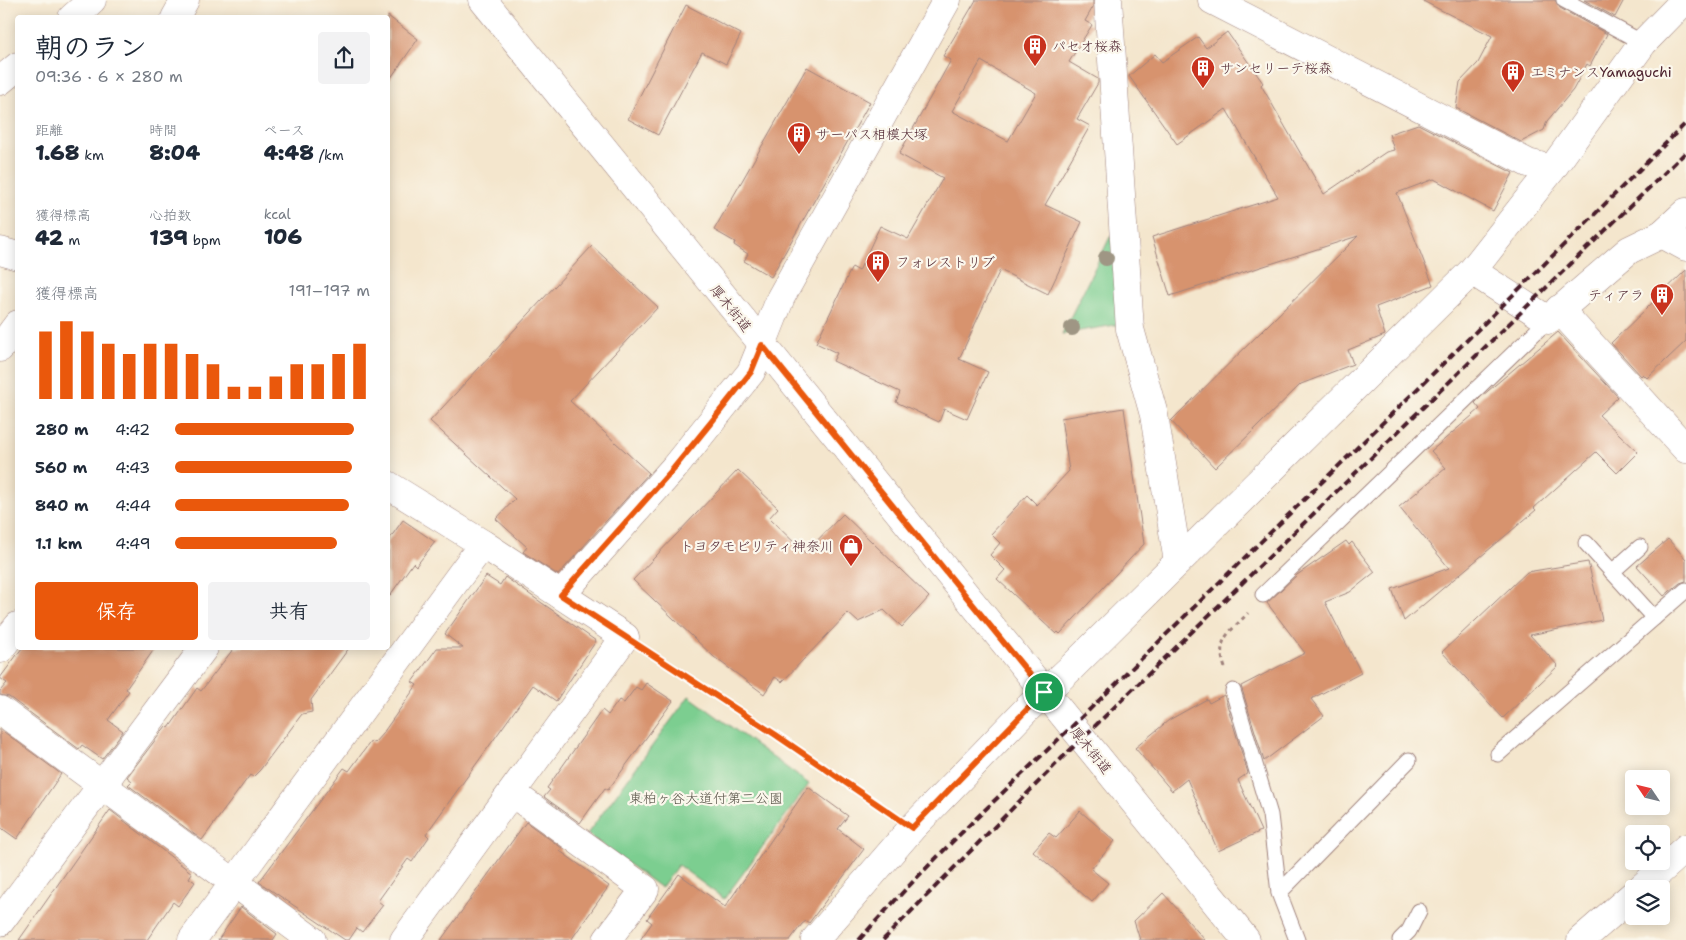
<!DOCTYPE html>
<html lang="ja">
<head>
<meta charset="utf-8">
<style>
	:root { --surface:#fff; --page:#f2f2f3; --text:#1f2937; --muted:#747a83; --accent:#ea580c }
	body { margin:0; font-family:"Shantell Sans","Klee One",sans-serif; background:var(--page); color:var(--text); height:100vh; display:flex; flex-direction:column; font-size:19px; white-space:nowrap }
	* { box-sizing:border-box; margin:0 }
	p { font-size:16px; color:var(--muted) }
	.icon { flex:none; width:28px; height:28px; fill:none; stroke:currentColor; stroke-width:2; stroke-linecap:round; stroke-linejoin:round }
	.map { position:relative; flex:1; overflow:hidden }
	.side { position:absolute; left:15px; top:15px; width:375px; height:635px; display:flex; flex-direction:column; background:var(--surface); border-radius:5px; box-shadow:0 2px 12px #0003 }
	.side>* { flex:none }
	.needle { width:32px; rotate:305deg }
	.fabs { position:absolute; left:1625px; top:770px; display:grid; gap:10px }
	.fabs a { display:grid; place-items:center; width:45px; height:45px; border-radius:5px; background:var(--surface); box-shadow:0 2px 12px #0003; font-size:25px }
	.pin { position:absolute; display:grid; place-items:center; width:42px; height:42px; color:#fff; margin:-21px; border:2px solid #fff; border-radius:50%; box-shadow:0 1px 5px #0007 }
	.round { display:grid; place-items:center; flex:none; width:52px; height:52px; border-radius:5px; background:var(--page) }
	.summary { display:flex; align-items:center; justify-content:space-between; height:85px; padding:0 20px }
	h1 { font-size:28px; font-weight:800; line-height:38px }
	.figures { display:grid; grid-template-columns:repeat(3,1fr); gap:8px; height:85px; padding:5px 20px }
	.figures div { display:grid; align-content:center }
	.figures b { font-size:21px; font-weight:800 }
	.figures small { font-size:14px; font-weight:400 }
	.figures p { font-size:14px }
	.chart { height:140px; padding:10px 20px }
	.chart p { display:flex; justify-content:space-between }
	.chart svg { width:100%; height:90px; margin-top:5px; stroke:var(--accent); stroke-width:6 }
	.button { display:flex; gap:10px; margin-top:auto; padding:10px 20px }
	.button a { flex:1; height:58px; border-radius:5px; background:var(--accent); color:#fff; font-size:20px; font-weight:800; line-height:58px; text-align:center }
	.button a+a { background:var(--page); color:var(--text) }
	ul { padding:0 20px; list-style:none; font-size:16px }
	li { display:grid; grid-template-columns:80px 60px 1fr; align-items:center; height:38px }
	li i { height:12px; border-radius:6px; background:var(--accent) }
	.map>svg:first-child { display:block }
	.park { fill:#7cce90; stroke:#63765e }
	.building { fill:#d7936e; fill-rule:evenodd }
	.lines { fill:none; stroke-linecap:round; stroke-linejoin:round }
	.lane-casing { stroke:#9f827c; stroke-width:17 }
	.street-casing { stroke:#9f827c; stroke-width:29 }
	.secondary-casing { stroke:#9f827c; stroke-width:29 }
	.primary-casing { stroke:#9f827c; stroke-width:29 }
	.path { stroke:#9f827c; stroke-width:3; stroke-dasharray:4 4; stroke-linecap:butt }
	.lane { stroke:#fff; stroke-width:15 }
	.street { stroke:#fff; stroke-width:28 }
	.secondary { stroke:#fff; stroke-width:28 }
	.primary { stroke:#fff; stroke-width:28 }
	.rail { stroke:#4a1f2b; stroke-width:4; stroke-dasharray:8 4; stroke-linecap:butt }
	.tree { fill:#9f9684 }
	.route-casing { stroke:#fff; stroke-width:10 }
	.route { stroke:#ea580c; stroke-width:6 }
	.labels { text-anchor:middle; stroke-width:4.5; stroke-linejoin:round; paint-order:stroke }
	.poi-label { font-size:14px; fill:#4a1f2b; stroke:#fbf7ec; text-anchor:start }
	.street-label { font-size:14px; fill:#4a1f2b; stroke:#fbf7ec }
	.park-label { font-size:14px; fill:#595449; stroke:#fbf7ec }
</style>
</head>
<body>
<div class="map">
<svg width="1686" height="940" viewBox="0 0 1686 940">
	<rect width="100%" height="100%" fill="#fbf7ec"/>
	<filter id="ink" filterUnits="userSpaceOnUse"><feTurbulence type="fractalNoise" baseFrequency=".02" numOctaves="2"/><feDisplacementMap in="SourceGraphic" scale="10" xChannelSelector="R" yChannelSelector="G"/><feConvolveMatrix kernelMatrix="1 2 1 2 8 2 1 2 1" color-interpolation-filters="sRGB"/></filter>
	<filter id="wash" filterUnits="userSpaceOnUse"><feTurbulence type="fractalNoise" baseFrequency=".0096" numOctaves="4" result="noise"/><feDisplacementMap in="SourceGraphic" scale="20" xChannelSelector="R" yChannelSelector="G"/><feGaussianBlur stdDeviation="1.12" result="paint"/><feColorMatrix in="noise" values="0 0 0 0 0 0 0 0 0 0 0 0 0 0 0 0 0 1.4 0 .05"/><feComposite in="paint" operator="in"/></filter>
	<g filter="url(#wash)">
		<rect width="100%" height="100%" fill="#f4e6cd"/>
		<g class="park">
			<path d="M 1111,235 L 1121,324 L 1062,334 Z"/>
			<path d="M 689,696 L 809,784 L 724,899 L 678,865 L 661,888 L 587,834 Z"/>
		</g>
		<g id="blocks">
			<g class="building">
				<path d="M 976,0 L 1093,0 L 1093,7 L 1085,21 L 1092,25 L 1069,62 L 1098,79 L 1098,83 L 1077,119 L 1090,126 L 1045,205 L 1082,222 L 1048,294 L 1000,270 L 959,359 L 988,372 L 967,419 L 944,409 L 939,422 L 896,402 L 900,392 L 833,361 L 837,353 L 816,343 L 852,267 L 859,271 L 880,226 L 908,239 L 943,178 L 899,154 L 951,60 L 943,56 ZM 981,61 L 1036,93 L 1008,141 L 952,111 Z"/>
				<path d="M 1421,0 L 1555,0 L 1560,8 L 1607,34 L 1590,66 L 1587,64 L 1573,90 L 1547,121 L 1544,130 L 1521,142 L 1456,108 L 1460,82 L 1478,63 L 1492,36 Z"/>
				<path d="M 1584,0 L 1624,0 L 1615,17 Z"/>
				<path d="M 686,5 L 741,34 L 726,64 L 702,52 L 658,135 L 628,119 Z"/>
				<path d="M 388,16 L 418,39 L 388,82 Z"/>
				<path d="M 1227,32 L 1263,83 L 1261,85 L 1324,194 L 1386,152 L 1394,150 L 1389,134 L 1418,124 L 1513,173 L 1493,211 L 1434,179 L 1397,193 L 1433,285 L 1376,307 L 1385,335 L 1348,350 L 1353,364 L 1301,384 L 1215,468 L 1171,421 L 1358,236 L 1170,296 L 1152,237 L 1278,197 L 1226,109 L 1177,144 L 1129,76 L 1155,54 L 1162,62 L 1198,37 L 1206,48 Z"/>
				<path d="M 807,67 L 870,102 L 771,277 L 744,261 L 748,254 L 734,245 L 735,242 L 714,230 Z"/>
				<path d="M 592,246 L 658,307 L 570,401 L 649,473 L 558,575 L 523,552 L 527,547 L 496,519 L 515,499 L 430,421 Z"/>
				<path d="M 1686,270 L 1686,341 L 1647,378 L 1643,374 L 1641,376 L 1611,343 Z"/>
				<path d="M 1558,332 L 1618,397 L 1599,415 L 1638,452 L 1617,473 L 1596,452 L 1534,508 L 1536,510 L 1404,621 L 1392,589 L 1449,568 L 1399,507 L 1446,468 L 1431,451 L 1480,409 L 1475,403 L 1482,396 Z"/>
				<path d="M 1124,408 L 1144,544 L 1060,634 L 1058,632 L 1056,634 L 997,579 L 1005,570 L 990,555 L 1000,543 L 991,534 L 1027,495 L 1037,505 L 1069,471 L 1061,418 Z"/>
				<path d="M 738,470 L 778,508 L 769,518 L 805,553 L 843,514 L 929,597 L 902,627 L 884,610 L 858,622 L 848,613 L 782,682 L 775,677 L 764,694 L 714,657 L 633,580 Z"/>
				<path d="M 403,520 L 435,542 L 416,566 L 413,563 L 388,598 L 388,541 Z"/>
				<path d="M 1668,539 L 1686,559 L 1686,581 L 1680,583 L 1664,596 L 1637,566 Z"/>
				<path d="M 1346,541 L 1349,545 L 1352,542 L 1375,572 L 1350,592 L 1325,602 L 1361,673 L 1311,699 L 1324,716 L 1264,761 L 1241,686 L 1305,653 L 1267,603 L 1297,575 Z"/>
				<path d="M 1588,562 L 1602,620 L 1530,635 L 1558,666 L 1503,718 L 1442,652 L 1527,572 Z"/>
				<path d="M 486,576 L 500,585 L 505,577 L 596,641 L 556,701 L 533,685 L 426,834 L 429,837 L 412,862 L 408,859 L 378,901 L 383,905 L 362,932 L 357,928 L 349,940 L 345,940 L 259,882 L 344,768 L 349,771 L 371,741 L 374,743 L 383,733 L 417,685 L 412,682 L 437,648 L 463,648 L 445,634 Z"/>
				<path d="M 22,648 L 155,648 L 126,689 L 129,691 L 108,720 L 123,731 L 102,759 L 82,745 L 79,749 L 9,697 L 0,695 L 0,691 L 7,683 L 0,678 Z"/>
				<path d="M 234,648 L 349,648 L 311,700 L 312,712 L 302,714 L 260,770 L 253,777 L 250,775 L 202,840 L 128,785 L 132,781 L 127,777 L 166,726 L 169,728 L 197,688 L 201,691 Z"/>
				<path d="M 646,683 L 673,701 L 608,790 L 605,788 L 580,823 L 544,797 L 550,790 L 547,788 L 602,710 L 608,715 L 619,700 L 624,703 L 636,687 L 641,690 Z"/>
				<path d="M 1224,695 L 1248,773 L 1238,780 L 1261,831 L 1218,851 L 1187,779 L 1172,791 L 1135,748 L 1169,720 L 1207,699 L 1209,703 Z"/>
				<path d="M 0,729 L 61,774 L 17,839 L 0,827 Z"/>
				<path d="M 808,787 L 848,816 L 838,829 L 864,849 L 809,923 L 806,921 L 802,924 L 790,940 L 640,940 L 652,923 L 647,919 L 679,874 L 725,907 Z"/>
				<path d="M 110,810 L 192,873 L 189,878 L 195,882 L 178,906 L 173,902 L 147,940 L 19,940 Z"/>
				<path d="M 1080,811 L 1115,841 L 1091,869 L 1108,883 L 1092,902 L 1033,851 L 1049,833 L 1056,838 Z"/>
				<path d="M 526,822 L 562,848 L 560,851 L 609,886 L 571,940 L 441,940 Z"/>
				<path d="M 1163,893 L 1205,940 L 1140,940 L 1134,921 Z"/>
				<path d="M 241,907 L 277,934 L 273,940 L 218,940 Z"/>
			</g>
		</g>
	</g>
	<g filter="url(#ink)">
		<use href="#blocks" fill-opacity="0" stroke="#9f827c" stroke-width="1"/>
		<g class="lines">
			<g class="lane-casing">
				<g id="lane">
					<path d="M 1564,0 L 1643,43"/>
					<path d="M 1586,543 L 1654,618"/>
					<path d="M 1612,572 L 1640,547"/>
					<path d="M 1263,595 L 1548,320"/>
					<path d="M 1233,691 L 1270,815 L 1279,893 L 1297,940"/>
					<path d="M 1498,754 L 1686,590"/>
					<path d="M 1279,893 L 1409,760"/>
					<path d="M 1400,940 L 1409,931 L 1419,911"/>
				</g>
			</g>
			<g class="street-casing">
				<g id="street">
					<path d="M 1108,0 L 1130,329 L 1154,415 L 1178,562"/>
					<path d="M 1212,0 L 1528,163 L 1552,169"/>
					<path d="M 72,18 L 92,0"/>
					<path d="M 0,81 L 18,66"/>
					<path d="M 1662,234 L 1686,247"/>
					<path d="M 0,251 L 18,256"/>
					<path d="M 1472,271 L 1548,320 L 1629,250 L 1662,234 L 1686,212"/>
					<path d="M 1559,309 L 1686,449"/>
					<path d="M 388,485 L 483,544 L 625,637 L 404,940"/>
					<path d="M 561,595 L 674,468 L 751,372 L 762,345"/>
					<path d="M 0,649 L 18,626"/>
					<path d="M 0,710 L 312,940"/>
					<path d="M 512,793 L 645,889 L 607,940"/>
					<path d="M 0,922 L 204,648"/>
					<path d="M 192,940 L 483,544"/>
					<path d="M 815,940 L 912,828 L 1027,709 L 1072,667 L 1472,271 L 1552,169 L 1643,43 L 1685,0"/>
				</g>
			</g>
			<g class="secondary-casing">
				<g id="secondary">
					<path d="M 483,0 L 1246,940"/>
					<path d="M 175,18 L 185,0"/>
					<path d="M 762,345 L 781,297 L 947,0"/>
					<path d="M 0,348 L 18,324"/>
				</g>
			</g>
			<g class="primary-casing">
				<g id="primary">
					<path d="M 1640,889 L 1686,848"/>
					<path d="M 1581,940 L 1634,894"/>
				</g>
			</g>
			<g class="path">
				<path d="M 651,653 L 887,810"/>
				<path d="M 1225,668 C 1215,638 1229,634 1248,613"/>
			</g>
			<use href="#lane" class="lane"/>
			<use href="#street" class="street"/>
			<use href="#secondary" class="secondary"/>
			<use href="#primary" class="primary"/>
			<g class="rail">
				<path d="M 859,940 C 943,845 1038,761 1128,672 C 1314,489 1502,308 1686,123"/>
				<path d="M 883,940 L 1062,758 L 1686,152"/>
			</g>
		</g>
		<g class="tree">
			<circle cx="1106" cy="258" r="8"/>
			<circle cx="1072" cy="328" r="8"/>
		</g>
	</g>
	<g class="lines" filter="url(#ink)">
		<g class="route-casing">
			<path id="route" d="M 762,345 L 1044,692 L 912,828 L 776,735 L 561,595 L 674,468 L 713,420 L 751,372 Z"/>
		</g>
		<use href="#route" class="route"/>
	</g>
	<defs>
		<g id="building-pin" transform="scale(1.25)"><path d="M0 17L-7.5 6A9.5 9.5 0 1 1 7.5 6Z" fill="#c8321e" stroke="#fbf7ec"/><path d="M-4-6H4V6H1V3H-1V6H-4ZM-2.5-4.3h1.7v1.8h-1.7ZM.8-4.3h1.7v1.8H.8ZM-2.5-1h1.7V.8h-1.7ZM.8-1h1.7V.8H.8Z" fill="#fff"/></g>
		<g id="shop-pin" transform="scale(1.25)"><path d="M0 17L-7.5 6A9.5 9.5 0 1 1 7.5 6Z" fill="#c8321e" stroke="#fbf7ec"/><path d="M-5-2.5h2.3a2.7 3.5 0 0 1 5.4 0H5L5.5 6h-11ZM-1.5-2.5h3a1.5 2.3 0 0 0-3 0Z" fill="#fff"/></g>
	</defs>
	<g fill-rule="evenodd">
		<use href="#building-pin" x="1035" y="46"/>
		<use href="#building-pin" x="1203" y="68"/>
		<use href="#building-pin" x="1513" y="72"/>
		<use href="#building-pin" x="799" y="134"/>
		<use href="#building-pin" x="878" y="262"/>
		<use href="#building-pin" x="1662" y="295"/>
		<use href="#shop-pin" x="851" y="546"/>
	</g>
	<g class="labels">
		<g class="poi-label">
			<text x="1052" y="51">パセオ桜森</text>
			<text x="1220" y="73">サンセリーテ桜森</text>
			<text x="1530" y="77">エミナンスYamaguchi</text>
			<text x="816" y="139">サーパス相模大塚</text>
			<text x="896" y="267">フォレストリブ</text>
			<text x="1644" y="300" text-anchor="end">ティアラ</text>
			<text x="834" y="551" text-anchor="end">トヨタモビリティ神奈川</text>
		</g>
		<g class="street-label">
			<text transform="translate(731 308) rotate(51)" y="5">厚木街道</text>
			<text transform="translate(1091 750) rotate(51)" y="5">厚木街道</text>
		</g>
		<g class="park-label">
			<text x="706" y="803">東柏ヶ谷大道付第二公園</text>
		</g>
	</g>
</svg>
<div class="fabs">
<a><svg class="needle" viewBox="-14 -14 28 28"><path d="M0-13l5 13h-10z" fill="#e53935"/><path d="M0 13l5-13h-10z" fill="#747a83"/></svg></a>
<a><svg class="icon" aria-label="locate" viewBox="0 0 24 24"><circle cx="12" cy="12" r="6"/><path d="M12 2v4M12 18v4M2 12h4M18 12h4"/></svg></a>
<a><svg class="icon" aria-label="layers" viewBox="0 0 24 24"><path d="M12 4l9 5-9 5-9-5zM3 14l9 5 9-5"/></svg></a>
</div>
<div class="pin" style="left:1044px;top:692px;background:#1e9e55"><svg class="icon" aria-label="arrive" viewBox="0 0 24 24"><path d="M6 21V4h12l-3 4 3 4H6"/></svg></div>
<section class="side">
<div class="summary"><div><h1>朝のラン</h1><p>09:36 · 6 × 280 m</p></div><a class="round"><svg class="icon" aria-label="share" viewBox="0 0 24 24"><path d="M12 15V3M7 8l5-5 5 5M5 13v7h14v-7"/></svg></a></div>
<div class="figures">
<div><p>距離</p><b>1.68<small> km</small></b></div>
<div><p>時間</p><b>8:04</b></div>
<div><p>ペース</p><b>4:48<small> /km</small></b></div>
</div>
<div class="figures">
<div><p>獲得標高</p><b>42<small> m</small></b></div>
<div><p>心拍数</p><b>139<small> bpm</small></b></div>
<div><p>kcal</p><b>106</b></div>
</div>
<div class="chart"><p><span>獲得標高</span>191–197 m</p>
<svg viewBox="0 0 160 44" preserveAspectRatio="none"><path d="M5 44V11M15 44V6M25 44V11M35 44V17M45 44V22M55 44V17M65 44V17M75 44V22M85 44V27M95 44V38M105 44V38M115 44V33M125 44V27M135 44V27M145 44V22M155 44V17"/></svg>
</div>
<ul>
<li><b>280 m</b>4:42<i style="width:92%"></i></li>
<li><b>560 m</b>4:43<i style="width:91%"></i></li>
<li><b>840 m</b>4:44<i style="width:89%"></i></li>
<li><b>1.1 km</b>4:49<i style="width:83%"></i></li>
</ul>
<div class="button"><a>保存</a><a>共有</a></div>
</section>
</div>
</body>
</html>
